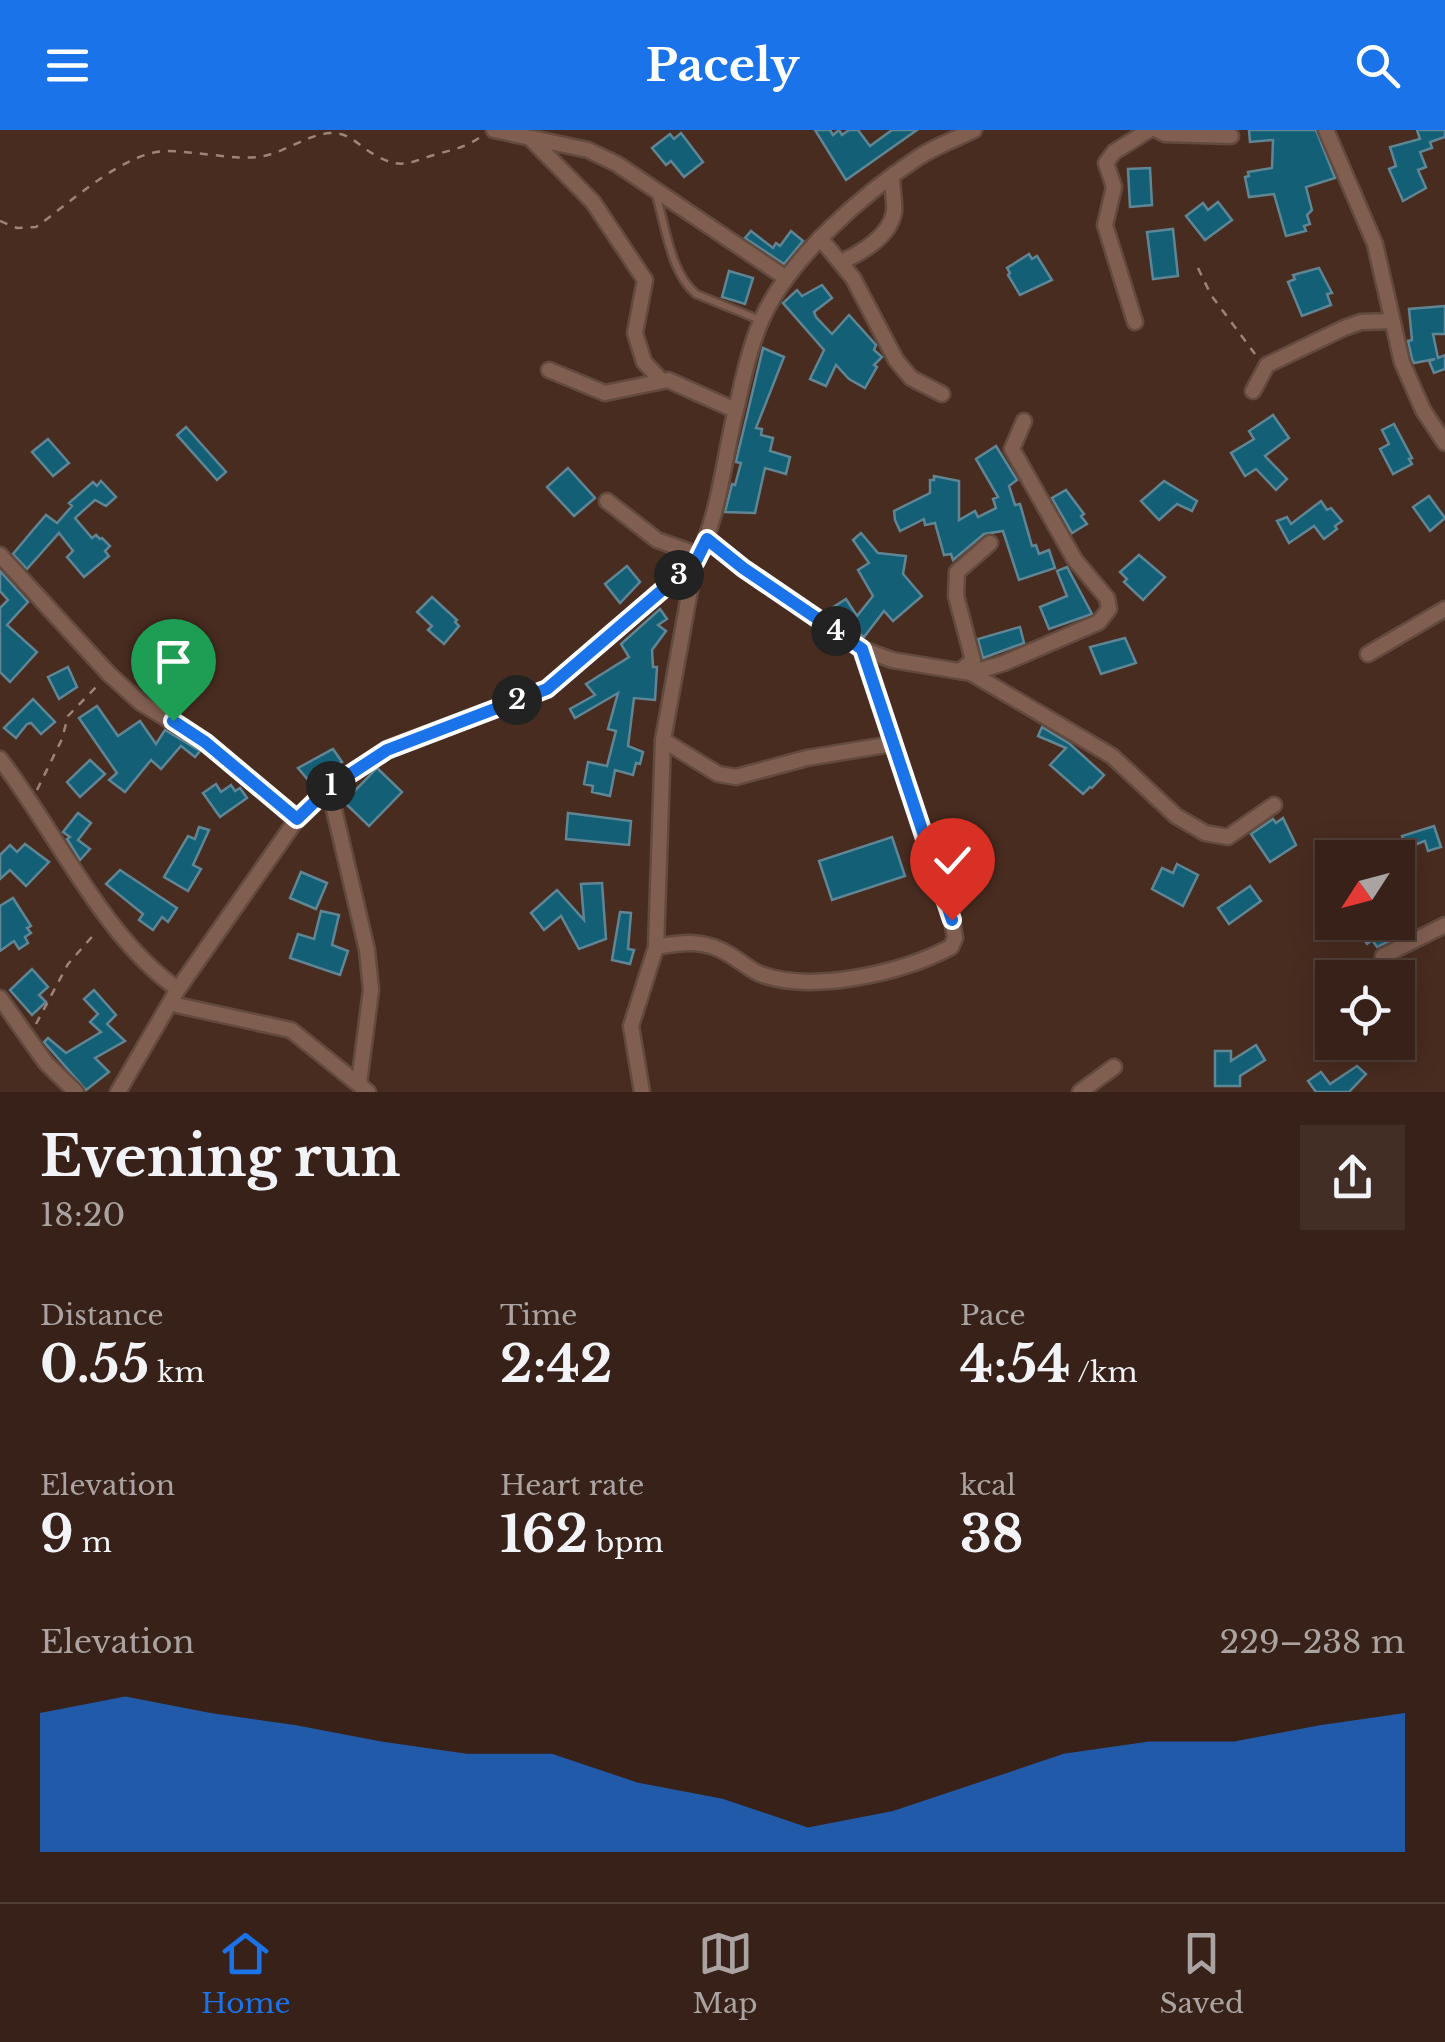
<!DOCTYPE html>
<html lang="en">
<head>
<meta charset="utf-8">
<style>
	:root { --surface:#372118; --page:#422e25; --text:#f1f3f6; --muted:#aaa3a2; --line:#513e37; --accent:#1a73e8 }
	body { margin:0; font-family:"Libre Baskerville",serif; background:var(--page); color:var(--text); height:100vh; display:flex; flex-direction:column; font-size:38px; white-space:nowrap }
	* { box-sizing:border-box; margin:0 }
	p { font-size:32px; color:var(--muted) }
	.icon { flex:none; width:55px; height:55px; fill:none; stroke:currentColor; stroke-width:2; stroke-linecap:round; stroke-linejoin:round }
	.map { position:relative; height:962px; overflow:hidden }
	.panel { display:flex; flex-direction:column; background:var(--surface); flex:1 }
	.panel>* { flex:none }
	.needle { width:65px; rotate:234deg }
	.fabs { position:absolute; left:1315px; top:710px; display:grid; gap:20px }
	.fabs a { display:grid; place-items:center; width:100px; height:100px; border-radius:0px; background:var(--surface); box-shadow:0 5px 25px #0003,0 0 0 2px var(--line); font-size:50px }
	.pin { position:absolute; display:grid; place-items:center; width:85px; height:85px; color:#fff; margin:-102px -42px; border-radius:50% 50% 50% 0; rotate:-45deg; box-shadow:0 0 10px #0007 }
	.pin .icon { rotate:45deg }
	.km { position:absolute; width:50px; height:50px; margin:-25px; border-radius:50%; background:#222; color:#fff; font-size:28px; line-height:50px; text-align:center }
	.round { display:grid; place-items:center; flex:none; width:105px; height:105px; border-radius:0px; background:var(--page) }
	.overview { display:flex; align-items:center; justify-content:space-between; height:170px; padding:0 40px }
	h1 { font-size:55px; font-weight:700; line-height:75px }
	.metrics { display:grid; grid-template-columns:repeat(3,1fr); gap:15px; height:170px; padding:10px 40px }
	.metrics div { display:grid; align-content:center }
	.metrics b { font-size:50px; font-weight:700 }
	.metrics small { font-size:28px; font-weight:400 }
	.metrics p { font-size:28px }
	.chart { height:280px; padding:20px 40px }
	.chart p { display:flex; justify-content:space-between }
	.chart svg { width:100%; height:180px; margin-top:10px; fill:var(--accent); opacity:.7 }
	header { display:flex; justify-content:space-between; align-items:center; height:130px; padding:0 40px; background:var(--accent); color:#fff; font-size:45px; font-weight:700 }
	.dock { display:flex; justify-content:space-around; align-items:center; height:140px; border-top:2px solid var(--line); background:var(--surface); font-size:28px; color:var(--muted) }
	.dock a { display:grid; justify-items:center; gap:5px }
	.dock .on { color:var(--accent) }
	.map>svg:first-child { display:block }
	.building { fill:#125f76; stroke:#608695; stroke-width:2.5 }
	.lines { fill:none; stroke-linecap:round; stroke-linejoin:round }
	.lane-casing { stroke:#624a3f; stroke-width:11 }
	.street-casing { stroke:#624a3f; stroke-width:19 }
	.path { stroke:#9c847a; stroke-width:2.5; stroke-dasharray:8 8; stroke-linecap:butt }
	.lane { stroke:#805f51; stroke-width:6 }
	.street { stroke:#805f51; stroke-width:14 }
	.route-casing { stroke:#fff; stroke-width:20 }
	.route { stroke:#1a73e8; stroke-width:12 }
</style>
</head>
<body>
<header><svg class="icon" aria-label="menu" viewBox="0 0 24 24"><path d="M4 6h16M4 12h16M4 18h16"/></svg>Pacely<svg class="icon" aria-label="search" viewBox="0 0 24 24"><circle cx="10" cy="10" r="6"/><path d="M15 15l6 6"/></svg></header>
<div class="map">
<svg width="1445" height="962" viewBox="0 0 1445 962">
	<rect width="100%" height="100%" fill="#492c20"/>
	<g class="building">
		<path d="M 815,0 L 830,0 L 833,5 L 839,0 L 842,5 L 849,0 L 858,0 L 870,16 L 892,0 L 917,0 L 846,50 Z"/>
		<path d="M 1249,0 L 1316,0 L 1335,48 L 1306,57 L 1312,80 L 1307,85 L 1310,94 L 1304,96 L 1306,101 L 1286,106 L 1274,64 L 1249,67 L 1245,47 L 1249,46 L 1248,42 L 1272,38 L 1273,10 L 1250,12 Z"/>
		<path d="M 1417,0 L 1445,0 L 1445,7 L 1430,12 L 1432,18 L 1420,22 L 1426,37 L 1418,40 L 1426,58 L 1403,71 L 1389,39 L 1396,36 L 1390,17 L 1420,9 Z"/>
		<path d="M 681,3 L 703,32 L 684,47 L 671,31 L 666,35 L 652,18 L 670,4 L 674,9 Z"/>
		<path d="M 1150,38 L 1152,75 L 1130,77 L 1128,39 Z"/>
		<path d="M 1218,72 L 1232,90 L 1205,110 L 1186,86 L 1203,73 L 1208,80 Z"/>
		<path d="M 1173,99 L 1178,146 L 1153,149 L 1147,102 Z"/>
		<path d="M 751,101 L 773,118 L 776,113 L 780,116 L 791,101 L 803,111 L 784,134 L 745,108 Z"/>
		<path d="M 1029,124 L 1032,129 L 1037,126 L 1052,150 L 1020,165 L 1008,145 L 1010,143 L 1007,138 Z"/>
		<path d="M 1319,138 L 1332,163 L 1327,164 L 1331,175 L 1302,186 L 1288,152 L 1295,149 L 1293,145 Z"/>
		<path d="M 729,141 L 753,148 L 745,174 L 722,167 Z"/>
		<path d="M 822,155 L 832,168 L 814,182 L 816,187 L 832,204 L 849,185 L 876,215 L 874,220 L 882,227 L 874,235 L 877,237 L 865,258 L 849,249 L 836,235 L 826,256 L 810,249 L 824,220 L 783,173 L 797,160 L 802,166 Z"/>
		<path d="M 1445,176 L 1445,204 L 1433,204 L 1438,228 L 1445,225 L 1445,239 L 1434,243 L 1429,231 L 1435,229 L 1414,233 L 1412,229 L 1408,211 L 1412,210 L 1409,179 Z"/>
		<path d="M 763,218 L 784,227 L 756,298 L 762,299 L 761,305 L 773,308 L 770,321 L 790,327 L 786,344 L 765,338 L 755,383 L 725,382 L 732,354 L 735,355 L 741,333 L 736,332 L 738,323 Z"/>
		<path d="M 1273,285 L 1289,308 L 1265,326 L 1287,349 L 1276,360 L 1256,339 L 1245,346 L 1231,323 L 1254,309 L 1249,301 Z"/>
		<path d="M 1394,294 L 1412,328 L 1409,329 L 1412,334 L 1393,344 L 1380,319 L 1389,314 L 1382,300 Z"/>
		<path d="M 186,297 L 226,342 L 217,350 L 177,305 Z"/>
		<path d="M 48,309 L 69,333 L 53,346 L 32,322 Z"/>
		<path d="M 996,316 L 1017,350 L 1009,356 L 1015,375 L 1020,374 L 1032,416 L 1036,415 L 1039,424 L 1049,420 L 1055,438 L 1019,450 L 1003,401 L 984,404 L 953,430 L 951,424 L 944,425 L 935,393 L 925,395 L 924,389 L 900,401 L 895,390 L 894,381 L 930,363 L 930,350 L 934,350 L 934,346 L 959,351 L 959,390 L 975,381 L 978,387 L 996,378 L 993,369 L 998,367 L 976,329 Z"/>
		<path d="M 568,338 L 595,368 L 574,386 L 547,357 Z"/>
		<path d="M 101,351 L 116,367 L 106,376 L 95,370 L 75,388 L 92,408 L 96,405 L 100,409 L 102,408 L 110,416 L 105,421 L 109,426 L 84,447 L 67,427 L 73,421 L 59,403 L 27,439 L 13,424 L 33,400 L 46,385 L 57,393 L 72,376 L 69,373 L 93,352 L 97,356 Z"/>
		<path d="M 1164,351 L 1197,371 L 1192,381 L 1177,374 L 1159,390 L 1141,371 Z"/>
		<path d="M 1066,360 L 1084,384 L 1081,386 L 1087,394 L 1072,403 L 1052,368 Z"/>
		<path d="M 1429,366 L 1445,388 L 1430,401 L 1413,377 Z"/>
		<path d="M 1321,371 L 1327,380 L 1331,378 L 1342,391 L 1335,396 L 1337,399 L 1324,409 L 1314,396 L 1289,413 L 1277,391 L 1287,387 L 1291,394 Z"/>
		<path d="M 861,403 L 878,423 L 906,426 L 903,444 L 922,466 L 893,491 L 884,481 L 864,507 L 827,481 L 846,469 L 857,486 L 873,466 L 858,440 L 869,433 L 853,410 Z"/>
		<path d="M 1139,425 L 1165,447 L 1143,470 L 1124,452 L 1127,449 L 1120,442 Z"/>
		<path d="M 627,436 L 640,452 L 620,473 L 605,454 Z"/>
		<path d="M 1067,437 L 1092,484 L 1049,499 L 1040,477 L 1067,466 L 1057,441 Z"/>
		<path d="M 0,441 L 28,472 L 7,495 L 37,522 L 10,552 L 0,542 L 0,478 L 8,470 L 0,461 Z"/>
		<path d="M 432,467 L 457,490 L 455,492 L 459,496 L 444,514 L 428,500 L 432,496 L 417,482 Z"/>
		<path d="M 660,479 L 667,489 L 658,495 L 666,501 L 652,520 L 653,537 L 657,537 L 655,570 L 634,568 L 628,616 L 643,622 L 640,634 L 636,633 L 633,645 L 615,640 L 610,666 L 592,662 L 593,656 L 584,654 L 588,632 L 607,636 L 616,601 L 608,599 L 618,563 L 575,588 L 570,579 L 595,565 L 586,554 L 629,527 L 621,514 Z"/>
		<path d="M 1020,497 L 1024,513 L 983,528 L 978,509 Z"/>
		<path d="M 1125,508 L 1136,533 L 1101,544 L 1090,517 Z"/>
		<path d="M 68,537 L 77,557 L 59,569 L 48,547 Z"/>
		<path d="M 33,569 L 55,592 L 41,604 L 31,593 L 27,594 L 16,608 L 4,598 Z"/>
		<path d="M 97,576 L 118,606 L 140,591 L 156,614 L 165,600 L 200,621 L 195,627 L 181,616 L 161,639 L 151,630 L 125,662 L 109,650 L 117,643 L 79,588 Z"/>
		<path d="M 1042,597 L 1070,614 L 1104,645 L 1092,658 L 1090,657 L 1083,664 L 1050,635 L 1066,618 L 1038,606 Z"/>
		<path d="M 333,619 L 342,632 L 310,652 L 298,638 Z"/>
		<path d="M 90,630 L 105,644 L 80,667 L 67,652 Z"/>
		<path d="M 377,638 L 402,662 L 369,696 L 344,672 Z"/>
		<path d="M 216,654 L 221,662 L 231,655 L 235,661 L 240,658 L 247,668 L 220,687 L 203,663 Z"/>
		<path d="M 78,683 L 91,693 L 78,710 L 90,719 L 80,730 L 67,709 L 70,707 L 63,702 Z"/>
		<path d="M 568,683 L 631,691 L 629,715 L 566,709 Z"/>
		<path d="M 1283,688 L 1296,715 L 1270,732 L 1251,704 L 1273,689 L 1276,693 Z"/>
		<path d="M 1434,696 L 1441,717 L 1428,721 L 1425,711 L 1406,718 L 1402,706 Z"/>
		<path d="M 199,697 L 209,700 L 193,735 L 201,739 L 188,761 L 164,747 L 188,706 L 195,709 Z"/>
		<path d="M 892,707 L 905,746 L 832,770 L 819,731 Z"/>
		<path d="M 25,714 L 49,732 L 26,756 L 10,740 L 0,749 L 0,725 L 10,715 L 17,722 Z"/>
		<path d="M 1177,734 L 1198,745 L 1183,776 L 1152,759 L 1162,738 L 1173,743 Z"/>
		<path d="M 120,740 L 177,778 L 168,792 L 162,787 L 153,800 L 139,790 L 143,784 L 106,754 Z"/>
		<path d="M 301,742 L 327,753 L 316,779 L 290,768 Z"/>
		<path d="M 602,753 L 606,809 L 579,819 L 561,786 L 544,800 L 531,783 L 557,760 L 584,790 L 581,754 Z"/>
		<path d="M 1250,756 L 1261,771 L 1229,794 L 1218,778 Z"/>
		<path d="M 13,768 L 31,796 L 27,798 L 31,803 L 25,807 L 28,813 L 19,819 L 14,811 L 0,821 L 0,776 Z"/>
		<path d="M 321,781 L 339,785 L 332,815 L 348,821 L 340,845 L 290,828 L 298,804 L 314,809 Z"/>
		<path d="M 620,782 L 631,783 L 628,819 L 634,820 L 630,834 L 612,830 Z"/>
		<path d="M 1368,792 L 1411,792 L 1390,806 L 1392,810 L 1377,817 L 1372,810 L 1367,814 L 1358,800 Z"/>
		<path d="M 32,839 L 48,857 L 39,865 L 46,872 L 32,885 L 10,860 Z"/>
		<path d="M 94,860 L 116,885 L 107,894 L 125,911 L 95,928 L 109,942 L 86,960 L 44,912 L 48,908 L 66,923 L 101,902 L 90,892 L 98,884 L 84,869 Z"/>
		<path d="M 1256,915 L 1265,930 L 1240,946 L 1240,956 L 1215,956 L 1215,921 L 1231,921 L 1231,931 Z"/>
		<path d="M 1357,936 L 1366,944 L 1349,962 L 1316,962 L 1308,951 L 1321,942 L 1330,954 Z"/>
	</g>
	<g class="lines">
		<g class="lane-casing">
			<path id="lane" d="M 656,65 C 666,97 670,142 696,164 L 760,190"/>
		</g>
		<g class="street-casing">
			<g id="street">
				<path d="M 494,0 L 588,20 L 617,34 L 786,148"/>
				<path d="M 1157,0 L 1165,4 L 1231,6"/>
				<path d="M 1326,0 L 1375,114 L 1402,232 L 1423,280 L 1445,313"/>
				<path d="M 532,10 L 593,72 L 645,150 L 635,203 L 644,232 L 660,249"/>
				<path d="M 820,108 L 853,148 L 896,230 L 911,248 L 942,264"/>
				<path d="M 841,132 C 861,123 890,106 894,82 C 895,72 892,59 892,48"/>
				<path d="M 1135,192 L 1105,95 L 1114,57 L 1106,33 L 1114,22 L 1149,0"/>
				<path d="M 549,240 L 605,263 L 668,250 L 735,280"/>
				<path d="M 1253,261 L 1267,235 L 1344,198 L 1361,192 L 1392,191"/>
				<path d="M 607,371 L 657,410 L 699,425"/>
				<path d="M 707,409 L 743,437 L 862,519 L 892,530 L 971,543 L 1112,626 L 1176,686 L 1205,703 L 1228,707 L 1274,675"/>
				<path d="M 0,425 L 109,544 L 141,573 L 205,612 L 297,689"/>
				<path d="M 1368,524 L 1445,479"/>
				<path d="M 960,541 L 973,530 L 956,466 L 957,442 L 990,413"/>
				<path d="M 971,543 L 1004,533 L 1099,492 L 1109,479 L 1107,468 L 1075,430 L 1012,319 L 1024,291"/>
				<path d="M 663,610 L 718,644 L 736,647 L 807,628 L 892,614"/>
				<path d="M 0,629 C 55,700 105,810 178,859"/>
				<path d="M 329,658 L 367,820 L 371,860 L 359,953"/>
				<path d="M 656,817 C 683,812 705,809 730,825 C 741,831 752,842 763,845 C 816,863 904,842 951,817 L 955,808 L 952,790 L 862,519"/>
				<path d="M 1383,826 L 1445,795"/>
				<path d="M 0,868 L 46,933 L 76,962"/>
				<path d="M 172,874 L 291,900 L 368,962"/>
				<path d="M 118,962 L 178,859 L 297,689 L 329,658 L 387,619 L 547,559 L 696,431 C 719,387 723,333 735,284 C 742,254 749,218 762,189 C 789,128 864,63 919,27 C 936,16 956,9 974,0"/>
				<path d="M 642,962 L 631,896 L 656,817 L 663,610 L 695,432"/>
				<path d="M 1080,962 L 1114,937"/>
			</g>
		</g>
		<g class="path">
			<path d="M 0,91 L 17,98 L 36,97 C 71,72 124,22 166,21 C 194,21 235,30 258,27 C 283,24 305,5 330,3 C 351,2 360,18 377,26 C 402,40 410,32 434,25 C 454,19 466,18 483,5"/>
			<path d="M 1198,138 L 1211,165 L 1255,224"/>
			<path d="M 37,660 L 62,609 L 68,586 L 100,553"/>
			<path d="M 36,894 L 68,834 L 97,801"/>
		</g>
		<use href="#lane" class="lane"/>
		<use href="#street" class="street"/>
	</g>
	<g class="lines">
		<g class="route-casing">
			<path id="route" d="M 173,591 L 205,612 L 297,689 L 329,658 L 387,620 L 547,559 L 696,431 L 707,409 L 743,438 L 862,519 L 952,790"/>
		</g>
		<use href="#route" class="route"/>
	</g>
</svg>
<div class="fabs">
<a><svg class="needle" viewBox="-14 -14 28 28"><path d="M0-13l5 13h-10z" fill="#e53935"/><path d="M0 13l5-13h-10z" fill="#aaa3a2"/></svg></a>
<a><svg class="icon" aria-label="locate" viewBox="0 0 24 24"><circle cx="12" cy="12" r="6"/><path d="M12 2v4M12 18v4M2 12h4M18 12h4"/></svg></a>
</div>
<div class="pin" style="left:173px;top:591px;background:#1e9e55"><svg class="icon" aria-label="arrive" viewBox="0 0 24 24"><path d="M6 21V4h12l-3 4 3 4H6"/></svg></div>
<div class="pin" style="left:952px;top:790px;background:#d93025"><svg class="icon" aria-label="check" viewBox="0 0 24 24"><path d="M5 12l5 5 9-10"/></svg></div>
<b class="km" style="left:331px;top:656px">1</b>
<b class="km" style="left:517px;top:570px">2</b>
<b class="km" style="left:679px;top:445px">3</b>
<b class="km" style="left:836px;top:501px">4</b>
</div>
<section class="panel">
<div class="overview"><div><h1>Evening run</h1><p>18:20</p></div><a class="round"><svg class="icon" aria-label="share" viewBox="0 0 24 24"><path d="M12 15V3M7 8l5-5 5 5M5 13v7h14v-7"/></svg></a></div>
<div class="metrics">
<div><p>Distance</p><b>0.55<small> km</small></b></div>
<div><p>Time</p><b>2:42</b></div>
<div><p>Pace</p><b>4:54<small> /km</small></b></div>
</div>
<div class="metrics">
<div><p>Elevation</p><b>9<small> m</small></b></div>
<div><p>Heart rate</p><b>162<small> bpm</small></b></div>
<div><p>kcal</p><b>38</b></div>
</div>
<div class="chart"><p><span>Elevation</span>229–238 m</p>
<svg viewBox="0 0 160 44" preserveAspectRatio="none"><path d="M0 44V10L10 6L20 10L30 13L40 17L50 20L60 20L70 27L80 31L90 38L100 34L110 27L120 20L130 17L140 17L150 13L160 10V44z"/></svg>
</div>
</section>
<nav class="dock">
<a class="on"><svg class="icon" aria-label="home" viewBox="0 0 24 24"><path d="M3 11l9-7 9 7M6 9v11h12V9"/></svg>Home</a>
<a><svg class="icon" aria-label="map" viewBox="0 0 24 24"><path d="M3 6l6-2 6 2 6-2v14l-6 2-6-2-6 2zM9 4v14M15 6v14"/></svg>Map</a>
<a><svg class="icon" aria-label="saved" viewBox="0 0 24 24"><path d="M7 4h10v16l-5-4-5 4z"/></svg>Saved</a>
</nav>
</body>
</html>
